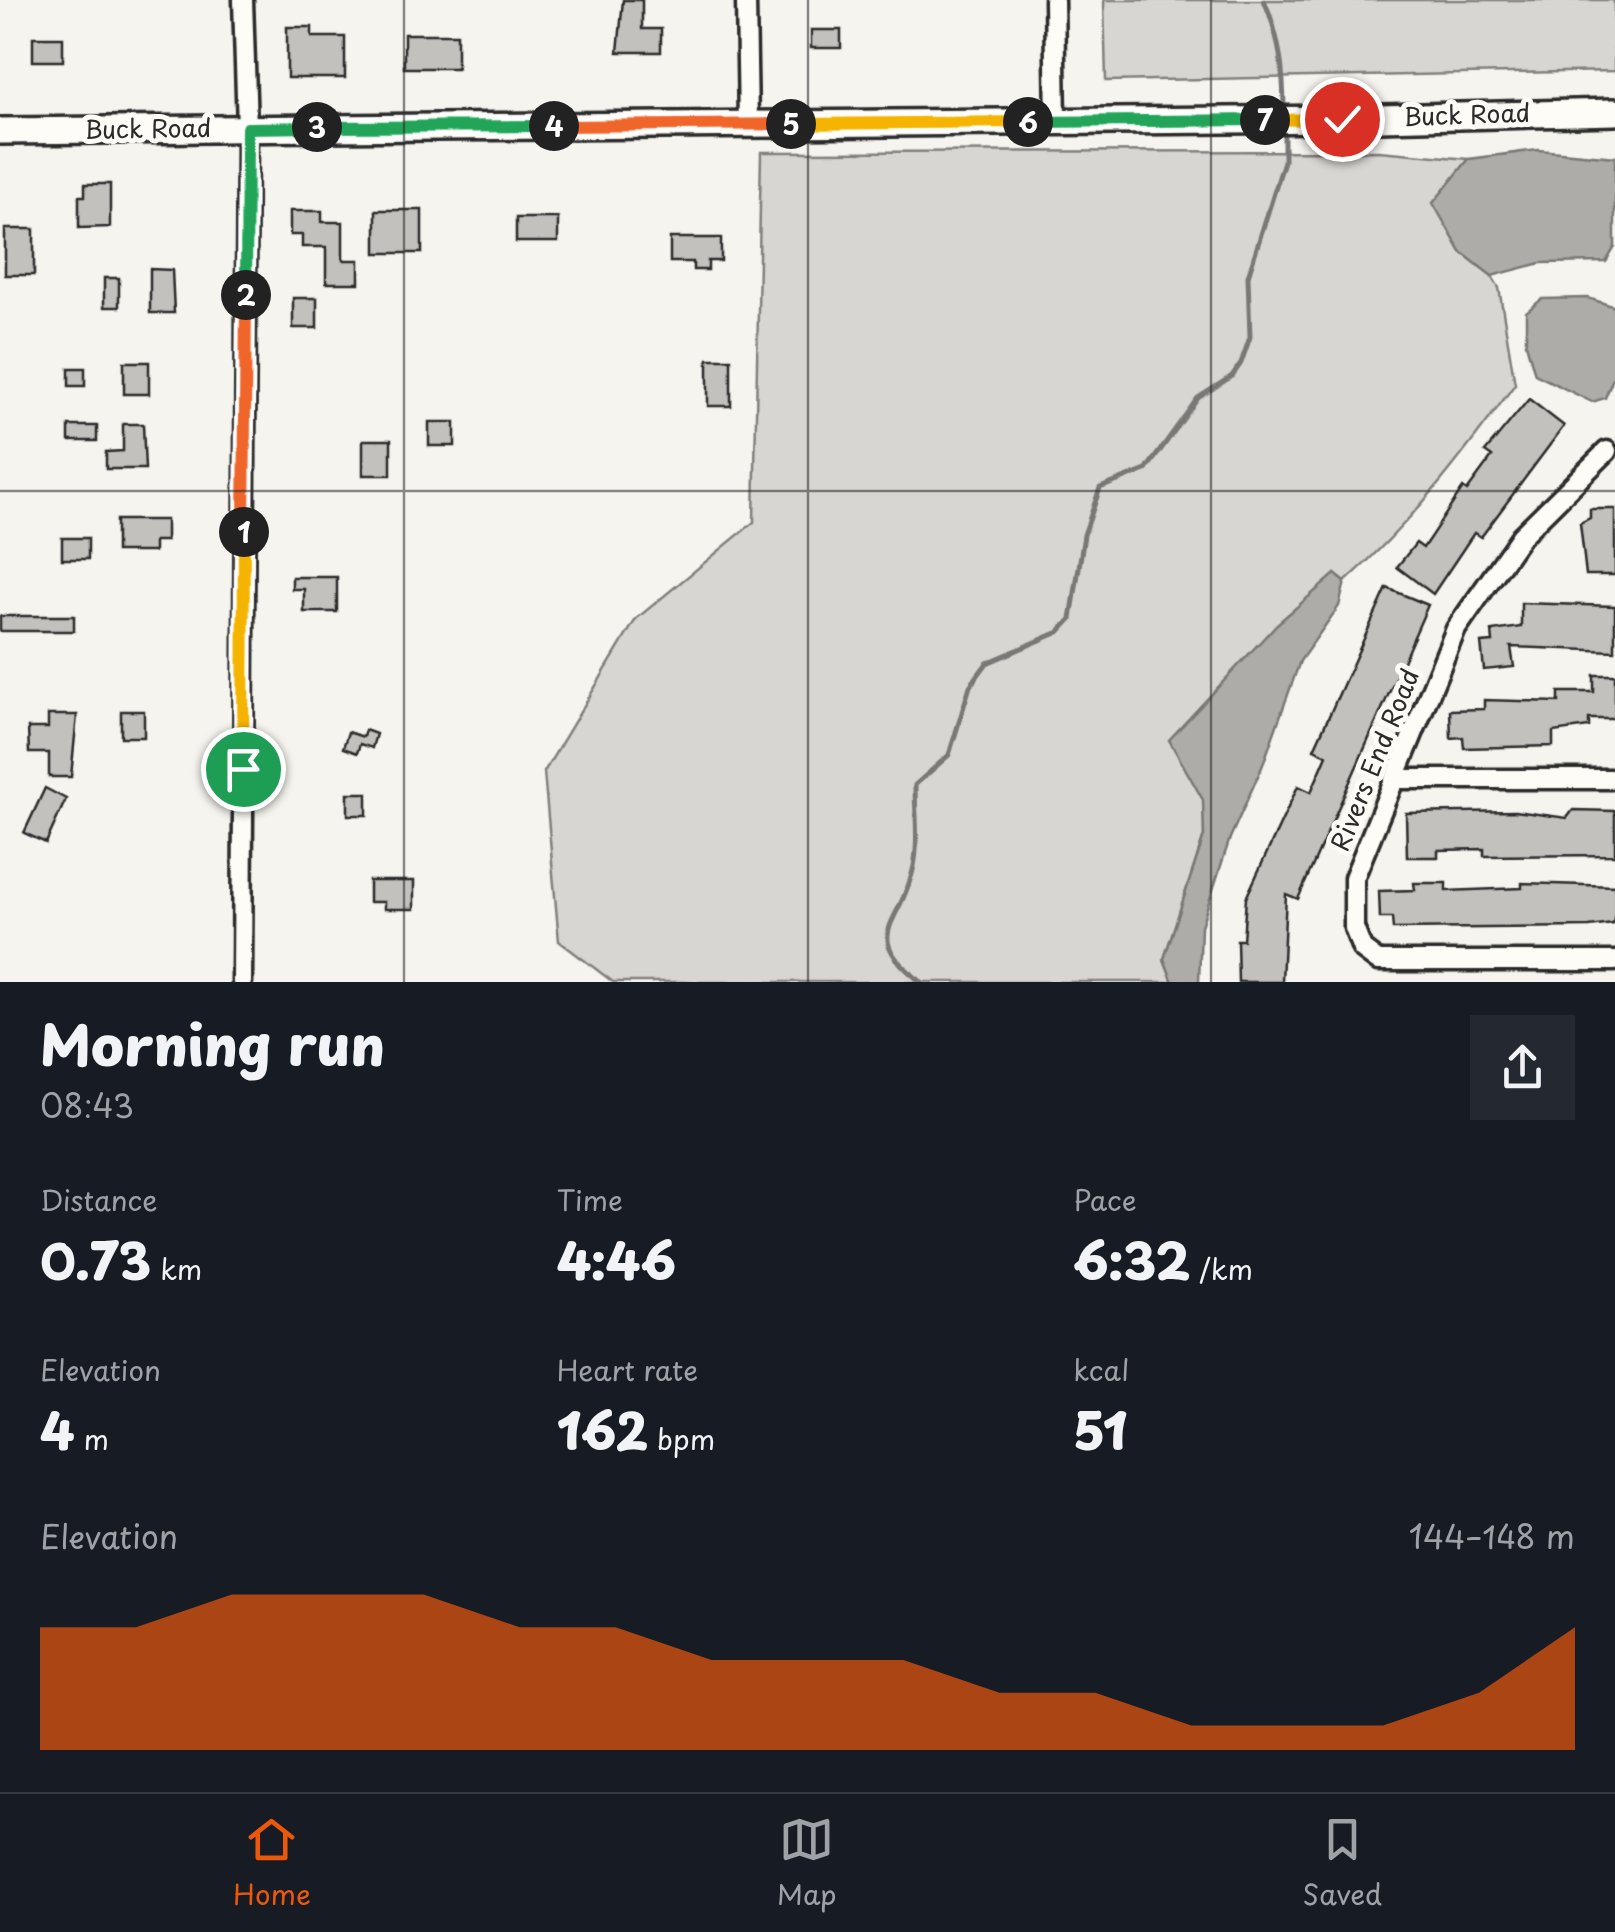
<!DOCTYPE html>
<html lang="en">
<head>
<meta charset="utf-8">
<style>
	:root { --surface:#171b24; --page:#242831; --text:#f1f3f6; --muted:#9ea1a6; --line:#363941; --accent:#ea580c }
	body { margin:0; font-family:"Playpen Sans",sans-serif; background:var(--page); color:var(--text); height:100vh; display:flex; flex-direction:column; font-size:38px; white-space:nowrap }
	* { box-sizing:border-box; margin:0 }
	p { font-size:32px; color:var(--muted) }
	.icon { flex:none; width:55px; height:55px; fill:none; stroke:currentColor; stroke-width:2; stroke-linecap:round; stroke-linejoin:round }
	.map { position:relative; height:982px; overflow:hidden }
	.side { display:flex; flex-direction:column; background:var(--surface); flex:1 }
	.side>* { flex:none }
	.pin { position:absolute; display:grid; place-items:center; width:85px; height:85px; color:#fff; margin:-42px; border:5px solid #fff; border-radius:50%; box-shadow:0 2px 10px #0007 }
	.km { position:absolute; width:50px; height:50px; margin:-25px; border-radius:50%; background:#222; color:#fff; font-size:28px; line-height:50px; text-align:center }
	.round { display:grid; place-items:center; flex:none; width:105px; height:105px; border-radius:0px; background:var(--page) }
	.summary { display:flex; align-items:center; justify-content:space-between; height:170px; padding:0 40px }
	h1 { font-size:55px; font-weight:800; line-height:75px }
	.stats { display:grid; grid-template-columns:repeat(3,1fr); gap:15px; height:170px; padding:10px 40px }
	.stats div { display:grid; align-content:center }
	.stats b { font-size:50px; font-weight:800 }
	.stats small { font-size:28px; font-weight:400 }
	.stats p { font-size:28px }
	.chart { height:280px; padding:20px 40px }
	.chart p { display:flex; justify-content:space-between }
	.chart svg { width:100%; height:180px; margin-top:10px; fill:var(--accent); opacity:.7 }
	.tabs { display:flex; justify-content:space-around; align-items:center; height:140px; border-top:2px solid var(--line); background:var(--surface); font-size:28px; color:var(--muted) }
	.tabs a { display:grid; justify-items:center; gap:5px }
	.tabs .current { color:var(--accent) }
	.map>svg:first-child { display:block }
	.green { fill:#d7d6d2; stroke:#81807e; stroke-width:2.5 }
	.water { fill:#adaca9; stroke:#797877; stroke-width:2.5 }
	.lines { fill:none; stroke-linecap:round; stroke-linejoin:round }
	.stream { stroke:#797877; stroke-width:5 }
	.building { fill:#c2c1be; stroke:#2b2b2b; stroke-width:2.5 }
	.street-casing { stroke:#2b2b2b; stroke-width:25 }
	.secondary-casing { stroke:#2b2b2b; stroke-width:32 }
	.street { stroke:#fdfcf7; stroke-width:18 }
	.secondary { stroke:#fdfcf7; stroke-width:25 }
	.split-1-casing { stroke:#fff; stroke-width:20 }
	.split-2-casing { stroke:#fff; stroke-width:20 }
	.split-3-casing { stroke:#fff; stroke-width:20 }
	.split-4-casing { stroke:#fff; stroke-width:20 }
	.split-5-casing { stroke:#fff; stroke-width:20 }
	.split-6-casing { stroke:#fff; stroke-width:20 }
	.split-7-casing { stroke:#fff; stroke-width:20 }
	.split-8-casing { stroke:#fff; stroke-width:20 }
	.split-1 { stroke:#f5b400; stroke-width:12 }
	.split-2 { stroke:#f0652b; stroke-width:12 }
	.split-3 { stroke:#22a559; stroke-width:12 }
	.split-4 { stroke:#22a559; stroke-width:12 }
	.split-5 { stroke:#f0652b; stroke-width:12 }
	.split-6 { stroke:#f5b400; stroke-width:12 }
	.split-7 { stroke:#22a559; stroke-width:12 }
	.split-8 { stroke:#f5b400; stroke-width:12 }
	.grid { fill:none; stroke:#2b2b2b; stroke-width:2.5; stroke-opacity:0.55 }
	.labels { text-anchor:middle; stroke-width:10; stroke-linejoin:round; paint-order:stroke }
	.street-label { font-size:25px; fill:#2b2b2b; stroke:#fdfcf7 }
</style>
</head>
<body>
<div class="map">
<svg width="1615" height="982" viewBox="0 0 1615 982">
	<rect width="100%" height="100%" fill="#f5f4ef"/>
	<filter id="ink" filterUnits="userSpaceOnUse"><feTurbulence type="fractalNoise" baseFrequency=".01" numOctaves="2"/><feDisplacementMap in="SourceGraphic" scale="20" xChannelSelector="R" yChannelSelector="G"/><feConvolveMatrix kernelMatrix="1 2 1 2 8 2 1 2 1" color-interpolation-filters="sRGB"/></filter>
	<g filter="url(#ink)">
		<g class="green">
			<path d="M 1104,0 L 1614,0 L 1614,71 L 1106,81 Z"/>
			<path d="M 1379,151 L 1469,159 L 1434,203 L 1461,252 L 1492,276 L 1499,288 L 1515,384 C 1461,458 1413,521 1345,582 L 1335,574 L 1170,740 L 1204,800 L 1204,836 L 1164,959 L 1173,982 L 613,982 L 559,941 L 544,772 L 636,619 L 754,522 L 761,152 Z"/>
		</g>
		<g class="water">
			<path d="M 1538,150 L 1615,157 L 1615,247 L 1606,262 L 1541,263 L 1492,276 L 1461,252 L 1433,203 L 1469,159 Z"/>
			<path d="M 1588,298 L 1615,307 L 1614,376 L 1605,398 L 1592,402 L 1535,374 L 1526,343 L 1526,312 L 1542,299 Z"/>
			<path d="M 1335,574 L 1345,582 L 1339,606 L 1300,661 L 1262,767 L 1230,838 L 1201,926 L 1199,982 L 1173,982 L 1164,959 L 1204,836 L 1203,800 L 1169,740 L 1277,624 Z"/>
		</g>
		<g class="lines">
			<g class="stream">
				<path d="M 1264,0 C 1280,37 1284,72 1284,112"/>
				<path d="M 921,982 C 858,933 902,926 914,866 C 919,841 915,811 915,785 L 949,755 L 970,686 L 987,663 L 1059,632 L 1071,619 L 1084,535 L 1100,488 L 1146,470 L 1198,398 L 1232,376 L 1241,363 L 1250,337 L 1248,276 L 1284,161 L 1284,128"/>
			</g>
		</g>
		<g class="building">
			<path d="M 623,0 L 642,0 L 642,29 L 661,29 L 661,52 L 618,52 Z"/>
			<path d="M 287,27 L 312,27 L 312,37 L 345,37 L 345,78 L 287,78 Z"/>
			<rect x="811" y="30" width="30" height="18"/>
			<rect x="404" y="34" width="53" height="34"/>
			<rect x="33" y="37" width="30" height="24"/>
			<path d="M 85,184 L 110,184 L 110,227 L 79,228 L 79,196 L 85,196 Z"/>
			<rect x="376" y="210" width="46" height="43"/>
			<path d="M 290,211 L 322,211 L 322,222 L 343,222 L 343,260 L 359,260 L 359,283 L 326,283 L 326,247 L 302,247 L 302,235 L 290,235 Z"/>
			<rect x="516" y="218" width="42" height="24"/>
			<rect x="5" y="229" width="29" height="46"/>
			<path d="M 670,238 L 721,238 L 721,261 L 708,261 L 708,270 L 693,270 L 693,262 L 670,262 Z"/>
			<path d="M 150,269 L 172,270 L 174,313 L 150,313 Z"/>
			<rect x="104" y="278" width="15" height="29"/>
			<rect x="293" y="298" width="24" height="30"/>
			<rect x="708" y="359" width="23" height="47"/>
			<rect x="124" y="362" width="25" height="32"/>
			<rect x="69" y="368" width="16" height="18"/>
			<path d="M 1529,399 L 1564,426 L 1481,537 L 1474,533 L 1433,594 L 1397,567 L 1416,543 L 1423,548 L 1463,488 L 1467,491 L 1492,457 L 1485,452 Z"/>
			<rect x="429" y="422" width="26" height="24"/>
			<path d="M 123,424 L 143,424 L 145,469 L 106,469 L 106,452 L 123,451 Z"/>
			<rect x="69" y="426" width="28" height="15"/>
			<rect x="363" y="440" width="28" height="35"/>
			<path d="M 1590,509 L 1615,509 L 1615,575 L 1586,575 L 1580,523 L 1590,518 Z"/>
			<path d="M 116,520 L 166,520 L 166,541 L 154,541 L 154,552 L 116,552 Z"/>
			<rect x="62" y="538" width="26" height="21"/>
			<path d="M 292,577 L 337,577 L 337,612 L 304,612 L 304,589 L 292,589 Z"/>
			<path d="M 1387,588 L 1428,605 L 1298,899 L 1286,894 L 1282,982 L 1238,982 L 1237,940 L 1243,940 L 1246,898 L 1298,786 L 1311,792 L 1327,755 L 1314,749 Z"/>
			<path d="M 1521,603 L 1615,606 L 1615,651 L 1511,647 L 1514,667 L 1484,670 L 1481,643 L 1493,642 L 1492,631 L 1521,627 Z"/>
			<rect x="0" y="616" width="74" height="15"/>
			<path d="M 1594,675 L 1615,675 L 1615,719 L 1589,719 L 1589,727 L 1553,732 L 1553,746 L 1464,748 L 1463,737 L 1451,738 L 1450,710 L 1484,709 L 1484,700 L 1559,702 L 1559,692 L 1594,692 Z"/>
			<rect x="121" y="711" width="23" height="26"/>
			<path d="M 48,715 L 77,715 L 71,777 L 49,777 L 49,753 L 29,753 L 28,728 L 48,728 Z"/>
			<path d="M 365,730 L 376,734 L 372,748 L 360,744 L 357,753 L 343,748 L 348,732 L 363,737 Z"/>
			<path d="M 45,788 L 66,799 L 46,843 L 24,833 Z"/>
			<rect x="348" y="793" width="19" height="22"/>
			<path d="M 1573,810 L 1615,811 L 1615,855 L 1484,856 L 1484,849 L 1438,850 L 1438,857 L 1407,857 L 1406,813 L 1515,811 L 1567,818 Z"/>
			<path d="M 369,881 L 414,881 L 414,909 L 384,909 L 384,902 L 369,902 Z"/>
			<path d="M 1414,883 L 1446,883 L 1446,891 L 1522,888 L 1522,883 L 1615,886 L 1615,914 L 1613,924 L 1589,927 L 1393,929 L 1392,918 L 1380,918 L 1379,891 L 1415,890 Z"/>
		</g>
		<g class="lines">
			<g class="street-casing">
				<g id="street">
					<path d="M 746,0 L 748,124"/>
					<path d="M 1054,0 L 1056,121"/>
					<path d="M 1607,451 L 1521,536 L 1456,629 L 1354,878 L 1354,928 L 1362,949 L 1378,961 L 1615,961"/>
					<path d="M 1394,779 L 1611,779"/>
					<path d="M 242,982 L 247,128 L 243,0"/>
				</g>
			</g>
			<g class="secondary-casing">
				<path id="secondary" d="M 0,131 L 1341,119 L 1615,112"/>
			</g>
			<use href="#street" class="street"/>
			<use href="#secondary" class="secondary"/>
		</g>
	</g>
	<g class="lines" filter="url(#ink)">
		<g class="split-1-casing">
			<path id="split-1" d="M 243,769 L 244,532"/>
		</g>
		<g class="split-2-casing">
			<path id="split-2" d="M 244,532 L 246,295"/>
		</g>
		<g class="split-3-casing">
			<path id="split-3" d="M 246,295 L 247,128 L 317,127"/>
		</g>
		<g class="split-4-casing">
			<path id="split-4" d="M 317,127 L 554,126"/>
		</g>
		<g class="split-5-casing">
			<path id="split-5" d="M 554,126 L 791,124"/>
		</g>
		<g class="split-6-casing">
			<path id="split-6" d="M 791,124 L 1028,122"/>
		</g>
		<g class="split-7-casing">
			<path id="split-7" d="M 1028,122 L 1265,120"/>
		</g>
		<g class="split-8-casing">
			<path id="split-8" d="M 1265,120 L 1342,119"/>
		</g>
		<use href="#split-1" class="split-1"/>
		<use href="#split-2" class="split-2"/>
		<use href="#split-3" class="split-3"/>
		<use href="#split-4" class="split-4"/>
		<use href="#split-5" class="split-5"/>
		<use href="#split-6" class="split-6"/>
		<use href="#split-7" class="split-7"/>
		<use href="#split-8" class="split-8"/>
	</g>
	<path class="grid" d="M 404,0 L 404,982M 808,0 L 808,982M 1211,0 L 1211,982M 0,491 L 1615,491"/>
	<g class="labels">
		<g class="street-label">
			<text transform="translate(1467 115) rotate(-2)" y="9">Buck Road</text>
			<text transform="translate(148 129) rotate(-1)" y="9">Buck Road</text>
			<text transform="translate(1375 760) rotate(-68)" y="9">Rivers End Road</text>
		</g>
	</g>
</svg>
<div class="pin" style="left:243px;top:769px;background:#1e9e55"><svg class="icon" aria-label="arrive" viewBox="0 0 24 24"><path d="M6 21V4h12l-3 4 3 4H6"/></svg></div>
<div class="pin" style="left:1342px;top:119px;background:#d93025"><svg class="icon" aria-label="check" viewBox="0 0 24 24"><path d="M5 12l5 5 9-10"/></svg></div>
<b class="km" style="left:244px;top:532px">1</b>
<b class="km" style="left:246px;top:295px">2</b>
<b class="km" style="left:317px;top:127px">3</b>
<b class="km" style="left:554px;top:126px">4</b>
<b class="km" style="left:791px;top:124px">5</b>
<b class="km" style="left:1028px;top:122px">6</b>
<b class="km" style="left:1265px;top:120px">7</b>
</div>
<section class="side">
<div class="summary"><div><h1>Morning run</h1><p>08:43</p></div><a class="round"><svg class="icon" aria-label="share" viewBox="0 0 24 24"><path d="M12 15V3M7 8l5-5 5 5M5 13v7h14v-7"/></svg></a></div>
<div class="stats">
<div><p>Distance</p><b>0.73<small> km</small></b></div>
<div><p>Time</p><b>4:46</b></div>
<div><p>Pace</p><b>6:32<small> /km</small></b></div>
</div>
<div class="stats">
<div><p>Elevation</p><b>4<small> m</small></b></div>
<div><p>Heart rate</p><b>162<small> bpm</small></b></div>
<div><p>kcal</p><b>51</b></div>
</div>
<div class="chart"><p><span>Elevation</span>144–148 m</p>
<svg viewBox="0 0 160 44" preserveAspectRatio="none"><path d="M0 44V14L10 14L20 6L30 6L40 6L50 14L60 14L70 22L80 22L90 22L100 30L110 30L120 38L130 38L140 38L150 30L160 14V44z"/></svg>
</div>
</section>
<nav class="tabs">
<a class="current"><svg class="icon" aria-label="home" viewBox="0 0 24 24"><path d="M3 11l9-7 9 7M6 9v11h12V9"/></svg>Home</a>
<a><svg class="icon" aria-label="map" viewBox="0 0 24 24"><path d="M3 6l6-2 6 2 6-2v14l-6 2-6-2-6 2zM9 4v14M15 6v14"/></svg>Map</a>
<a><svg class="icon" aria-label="saved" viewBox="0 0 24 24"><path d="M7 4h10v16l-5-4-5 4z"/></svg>Saved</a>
</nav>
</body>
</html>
